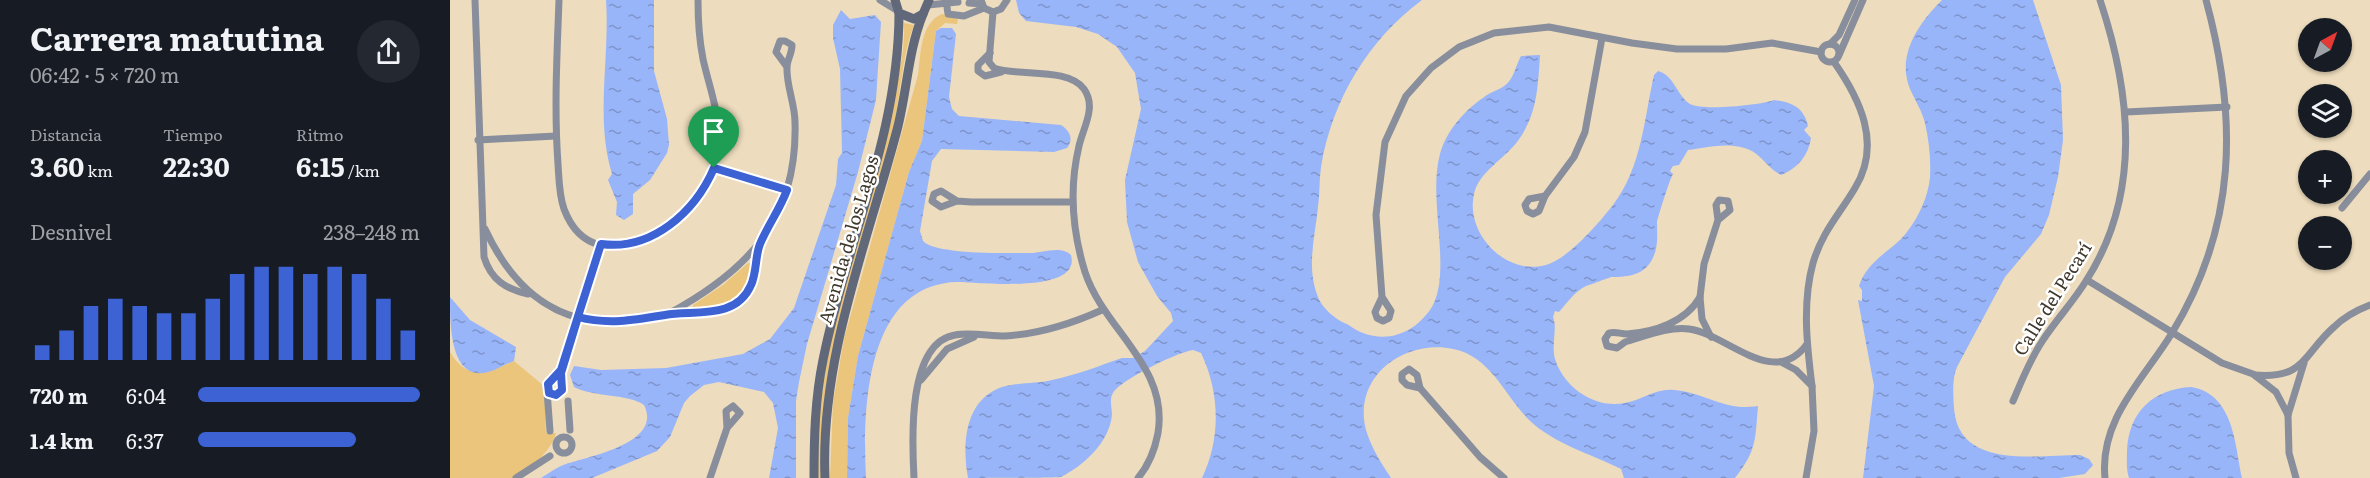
<!DOCTYPE html>
<html lang="es">
<head>
<meta charset="utf-8">
<style>
	:root { --surface:#171b24; --page:#242831; --text:#f1f3f6; --muted:#9ea1a6; --accent:#3c62d4 }
	body { margin:0; font-family:Literata,serif; background:var(--page); color:var(--text); height:100vh; display:flex; flex-direction:column; font-size:22px; white-space:nowrap }
	* { box-sizing:border-box; margin:0 }
	p { font-size:20px; color:var(--muted) }
	.icon { flex:none; width:33px; height:33px; fill:none; stroke:currentColor; stroke-width:2; stroke-linecap:round; stroke-linejoin:round }
	.map { position:relative; flex:1; overflow:hidden }
	.details { display:flex; flex-direction:column; background:var(--surface); width:450px }
	.details>* { flex:none }
	.needle { width:39px; rotate:41deg }
	.buttons { position:absolute; left:1848px; top:18px; display:grid; gap:12px }
	.buttons a { display:grid; place-items:center; width:54px; height:54px; border-radius:50%; background:var(--surface); box-shadow:0 2px 4px #0004; font-size:30px }
	.pin { position:absolute; display:grid; place-items:center; width:51px; height:51px; color:#fff; margin:-62px -26px; border-radius:50% 50% 50% 0; rotate:-45deg; box-shadow:0 0 6px #0007 }
	.pin .icon { rotate:45deg }
	.round { display:grid; place-items:center; flex:none; width:63px; height:63px; border-radius:32px; background:var(--page) }
	.overview { display:flex; align-items:center; justify-content:space-between; height:102px; padding:0 30px }
	h1 { font-size:33px; font-weight:700; line-height:45px }
	.figures { display:grid; grid-template-columns:repeat(3,1fr); gap:9px; height:102px; padding:6px 30px }
	.figures div { display:grid; align-content:center }
	.figures b { font-size:26px; font-weight:700 }
	.figures small { font-size:16px; font-weight:400 }
	.figures p { font-size:16px }
	.chart { height:168px; padding:12px 30px }
	.chart p { display:flex; justify-content:space-between }
	.chart svg { width:100%; height:108px; margin-top:6px; stroke:var(--accent); stroke-width:6 }
	ul { padding:0 30px; list-style:none; font-size:20px }
	li { display:grid; grid-template-columns:96px 72px 1fr; align-items:center; height:45px }
	li i { height:15px; border-radius:8px; background:var(--accent) }
	main { display:flex; flex:1; min-height:0 }
	.map>svg:first-child { display:block }
	.green { fill:#eac57b }
	.water { fill:url(#water-ripples) }
	.lines { fill:none; stroke-linecap:round; stroke-linejoin:round }
	.street { stroke:#888e9b; stroke-width:7 }
	.secondary { stroke:#60687a; stroke-width:9 }
	.route-casing { stroke:#fff; stroke-width:12 }
	.route { stroke:#3c62d4; stroke-width:8 }
	.labels { text-anchor:middle; stroke-width:5; stroke-linejoin:round; paint-order:stroke }
	.street-label { font-size:18px; fill:#3f382c; stroke:#fff }
</style>
</head>
<body>
<main>
<section class="details">
<div class="overview"><div><h1>Carrera matutina</h1><p>06:42 · 5 × 720 m</p></div><a class="round"><svg class="icon" aria-label="share" viewBox="0 0 24 24"><path d="M12 15V3M7 8l5-5 5 5M5 13v7h14v-7"/></svg></a></div>
<div class="figures">
<div><p>Distancia</p><b>3.60<small> km</small></b></div>
<div><p>Tiempo</p><b>22:30</b></div>
<div><p>Ritmo</p><b>6:15<small> /km</small></b></div>
</div>
<div class="chart"><p><span>Desnivel</span>238–248 m</p>
<svg viewBox="0 0 160 44" preserveAspectRatio="none"><path d="M5 44V38M15 44V32M25 44V22M35 44V19M45 44V22M55 44V25M65 44V25M75 44V19M85 44V9M95 44V6M105 44V6M115 44V9M125 44V6M135 44V9M145 44V19M155 44V32"/></svg>
</div>
<ul>
<li><b>720 m</b>6:04<i style="width:100%"></i></li>
<li><b>1.4 km</b>6:37<i style="width:71%"></i></li>
</ul>
</section>
<div class="map">
<svg width="1920" height="478" viewBox="0 0 1920 478">
	<defs>
		<pattern id="water-ripples" width="26" height="14" patternUnits="userSpaceOnUse" patternTransform="scale(1.5)"><rect width="26" height="14" fill="#99b5f9"/><path d="M2 4q2-2 4 0t4 0M15 11q2-2 4 0t4 0" fill="none" stroke="#7e94ca"/></pattern>
	</defs>
	<rect width="100%" height="100%" fill="#eddcbd"/>
	<g class="green">
		<path d="M 492,14 L 508,19 L 507,24 L 495,23 L 486,31 L 472,141 L 459,172 L 408,356 L 398,418 L 397,478 L 380,478 L 383,403 L 394,339 L 468,75 C 471,54 470,23 492,14 Z"/>
		<path d="M 454,23 L 464,25 C 452,54 450,100 443,132 C 415,247 368,359 372,478 L 368,478 C 364,366 402,256 429,148 C 439,108 456,65 454,23 Z"/>
		<path d="M 298,263 L 304,264 L 296,287 L 277,305 L 243,310 L 243,305 L 273,285 Z"/>
		<path d="M 0,352 C 18,382 37,373 64,361 L 94,386 L 96,433 L 106,433 C 103,449 76,475 61,478 C 42,478 19,478 0,478 Z"/>
	</g>
	<g class="water">
		<path d="M 156,0 L 204,0 L 204,71 L 217,119 L 219,145 L 217,153 L 200,180 L 183,194 L 183,214 L 174,220 L 166,215 L 167,202 L 158,180 L 162,174 C 145,117 160,59 156,0 Z"/>
		<path d="M 566,0 L 972,0 C 918,40 882,100 871,167 C 869,180 870,194 868,207 C 865,237 856,267 868,297 C 872,308 886,320 897,324 C 902,327 907,331 913,333 C 940,343 964,332 980,310 C 1004,275 977,201 990,154 C 997,129 1016,109 1037,95 C 1045,90 1055,88 1060,80 C 1065,73 1067,63 1071,56 L 1090,55 C 1088,87 1087,116 1067,142 C 1055,158 1028,173 1024,194 C 1015,234 1056,276 1096,265 C 1118,259 1149,223 1163,205 C 1192,167 1194,119 1204,75 L 1208,71 C 1224,75 1227,96 1240,104 C 1253,111 1312,105 1324,100 C 1341,102 1354,107 1358,126 L 1354,130 L 1361,138 C 1358,156 1348,168 1331,175 C 1319,169 1315,160 1305,153 C 1287,140 1258,147 1238,150 L 1229,165 L 1223,166 L 1220,171 L 1223,174 C 1220,178 1207,220 1207,222 C 1207,237 1209,249 1200,263 C 1191,276 1175,277 1162,277 C 1160,277 1140,285 1136,286 C 1125,291 1117,303 1109,312 L 1105,311 L 1103,317 C 1108,329 1100,347 1106,362 C 1116,389 1146,409 1175,403 C 1193,400 1205,388 1224,390 C 1254,392 1276,412 1308,406 C 1305,440 1307,450 1285,478 L 1174,478 L 1171,469 C 1141,454 1102,443 1078,419 C 1054,394 1040,356 1003,349 C 955,339 902,376 916,430 C 921,447 931,463 941,478 L 752,478 C 771,438 770,393 751,353 L 743,350 C 728,352 670,380 663,393 C 659,399 662,408 662,415 C 659,443 634,465 611,477 C 600,478 535,478 518,478 C 512,445 514,400 552,387 C 568,382 586,384 602,380 C 626,375 649,366 672,358 L 683,358 L 695,351 L 723,321 L 721,313 L 707,296 L 688,262 L 677,222 L 675,180 L 691,109 L 685,73 L 667,47 L 648,34 L 626,27 L 576,21 L 569,13 Z"/>
		<path d="M 1492,0 L 1583,0 L 1611,85 L 1613,140 L 1608,177 L 1599,215 L 1591,234 L 1555,277 L 1507,367 C 1502,379 1503,394 1504,408 C 1508,470 1587,455 1630,455 L 1639,459 L 1643,465 L 1635,474 L 1609,478 L 1413,478 L 1424,386 L 1408,300 L 1412,301 L 1412,290 L 1409,286 C 1416,264 1435,254 1451,239 C 1466,223 1478,199 1480,177 C 1481,160 1479,140 1475,123 C 1472,111 1465,100 1460,89 C 1446,55 1469,23 1492,0 Z"/>
		<path d="M 391,10 L 400,19 L 425,15 L 431,22 L 426,100 L 408,172 L 357,344 L 349,382 L 346,401 L 346,478 L 319,478 L 328,428 L 323,403 L 314,392 L 269,382 L 254,385 L 240,396 L 234,403 L 220,437 L 207,451 L 142,478 L 91,478 C 99,473 107,467 116,464 C 140,456 213,443 194,405 C 179,394 143,397 124,387 L 120,375 L 124,366 L 151,370 L 216,368 L 293,354 L 320,339 L 344,308 L 386,185 L 388,159 L 392,153 L 390,69 L 383,38 L 383,25 Z"/>
		<path d="M 491,28 L 502,28 L 506,34 L 499,97 L 502,109 L 509,116 L 611,125 C 620,131 624,139 617,148 L 604,152 L 491,149 L 482,161 L 470,231 L 473,241 C 486,255 559,253 580,253 C 593,253 610,245 621,255 C 632,295 527,282 507,282 C 498,282 488,284 480,287 C 414,311 413,420 416,478 L 397,478 L 398,418 L 408,356 L 459,172 L 472,141 L 486,31 Z"/>
		<path d="M 0,297 L 20,320 L 66,347 L 64,361 C 55,364 47,370 38,372 C 0,382 0,325 0,297 Z"/>
		<path d="M 1741,387 C 1784,394 1785,445 1792,478 L 1679,478 C 1676,469 1677,460 1677,450 C 1679,411 1704,389 1741,387 Z"/>
	</g>
	<g class="lines">
		<g class="street">
			<path d="M 25,0 L 34,257 C 41,280 56,289 78,294"/>
			<path d="M 109,0 C 107,55 104,109 108,164 C 109,179 109,195 114,209 C 146,294 257,216 267,153 C 273,120 260,91 253,59 C 249,39 248,20 248,0"/>
			<path d="M 430,0 L 448,11"/>
			<path d="M 496,0 L 498,14 L 514,16 L 534,8"/>
			<path d="M 531,0 L 534,8 L 543,12 L 551,9 L 557,0"/>
			<path d="M 519,3 L 532,4"/>
			<path d="M 478,5 L 508,2"/>
			<path d="M 543,12 L 539,62 L 544,68 C 569,77 618,67 634,89 C 647,107 633,128 629,146 C 619,188 622,230 635,272 C 654,330 719,366 708,433 C 705,449 699,465 688,478"/>
			<circle cx="1380" cy="53" r="9"/>
			<path d="M 1380,44 L 1389,35 L 1405,0"/>
			<path d="M 540,53 L 528,65 L 528,71 L 535,76 L 551,72"/>
			<path d="M 1389,55 L 1413,0"/>
			<path d="M 1676,112 L 1777,107"/>
			<path d="M 28,140 L 106,136"/>
			<path d="M 264,168 L 337,190"/>
			<path d="M 1095,196 L 1079,199 L 1075,205 L 1077,211 L 1083,214 L 1089,211 L 1095,196 L 1124,157 L 1135,132 L 1152,38"/>
			<path d="M 507,201 L 491,207 L 482,201 L 484,194 L 491,191 L 507,201 L 521,202 L 622,202"/>
			<path d="M 1892,208 L 1920,174"/>
			<path d="M 35,229 C 61,285 101,323 165,322 C 184,322 201,315 220,314 C 283,310 298,313 310,245"/>
			<path d="M 1637,280 L 1772,363 L 1803,374 L 1826,392 L 1838,415 L 1839,453 L 1846,478"/>
			<path d="M 932,297 L 941,311 L 939,318 L 933,321 L 927,318 L 925,312 L 932,297 L 926,215 L 935,142 L 956,96 L 981,68 L 1009,47 L 1044,33 L 1099,27 L 1182,43 L 1227,49 L 1276,49 L 1322,43 L 1371,52"/>
			<path d="M 1250,297 C 1236,322 1204,332 1177,334 C 1170,334 1166,331 1159,333 L 1155,339 L 1157,346 L 1167,348 L 1175,342 C 1193,337 1219,326 1239,329 C 1277,334 1324,390 1357,344"/>
			<path d="M 218,314 C 298,271 348,219 345,122 C 345,104 336,85 337,67 C 337,60 342,54 342,45 L 335,41 L 330,41 L 326,52 L 337,67"/>
			<path d="M 1261,337 L 1252,319 L 1250,297 L 1254,264 L 1268,220 L 1266,205 L 1269,200 L 1278,201 L 1280,210 L 1268,220"/>
			<path d="M 1331,362 L 1346,370 L 1362,386 L 1364,431 L 1356,478"/>
			<path d="M 959,369 L 967,375 L 970,388 L 957,385 L 952,380 L 952,374 Z"/>
			<path d="M 1805,375 C 1856,379 1853,354 1884,327 C 1894,317 1907,310 1920,305"/>
			<circle cx="104" cy="387" r="8"/>
			<path d="M 471,380 L 497,349 L 524,337"/>
			<path d="M 112,385 L 110,373 L 151,244"/>
			<path d="M 1362,386 C 1357,346 1352,303 1363,263 C 1372,232 1389,215 1405,188 C 1432,144 1410,99 1384,62"/>
			<path d="M 970,388 L 1030,457 L 1054,478"/>
			<path d="M 97,391 L 100,431"/>
			<path d="M 118,401 L 120,430"/>
			<path d="M 1563,401 C 1572,380 1580,359 1593,340 C 1606,320 1623,302 1636,281 C 1692,194 1681,93 1650,0"/>
			<path d="M 1838,415 L 1854,363"/>
			<circle cx="114" cy="445" r="8"/>
			<path d="M 66,478 L 100,456"/>
			<path d="M 260,478 L 277,428 L 290,413 L 283,406 L 276,411 L 277,428"/>
			<path d="M 464,478 C 462,441 457,343 505,335 C 520,332 539,336 555,336 C 590,334 621,324 652,310"/>
			<path d="M 1655,478 C 1649,419 1694,379 1722,333 C 1787,226 1788,118 1756,0"/>
		</g>
		<g class="secondary">
			<path d="M 445,0 L 449,13 L 464,19 L 473,14 L 479,0"/>
			<path d="M 364,478 C 364,438 365,399 373,360 C 396,244 449,133 449,13"/>
			<path d="M 375,478 C 370,358 417,244 447,130 C 457,92 458,51 473,14"/>
		</g>
	</g>
	<g class="lines">
		<g class="route-casing">
			<path id="route" d="M 264,168 C 245,212 202,251 151,244 L 111,370 L 98,384 L 99,393 L 106,395 L 112,390 L 111,373 L 128,317 C 158,325 185,320 215,315 C 245,310 286,320 301,285 C 307,272 305,256 310,244 C 318,225 330,209 337,190 L 264,168"/>
		</g>
		<use href="#route" class="route"/>
	</g>
	<g class="labels">
		<g class="street-label">
			<text transform="translate(399 240) rotate(-74)" y="6">Avenida de los Lagos</text>
			<text transform="translate(1603 299) rotate(-58)" y="6">Calle del Pecarí</text>
		</g>
	</g>
</svg>
<div class="buttons">
<a><svg class="needle" viewBox="-14 -14 28 28"><path d="M0-13l5 13h-10z" fill="#e53935"/><path d="M0 13l5-13h-10z" fill="#9ea1a6"/></svg></a>
<a><svg class="icon" aria-label="layers" viewBox="0 0 24 24"><path d="M12 4l9 5-9 5-9-5zM3 14l9 5 9-5"/></svg></a>
<a>+</a>
<a>−</a>
</div>
<div class="pin" style="left:264px;top:168px;background:#1e9e55"><svg class="icon" aria-label="arrive" viewBox="0 0 24 24"><path d="M6 21V4h12l-3 4 3 4H6"/></svg></div>
</div>
</main>
</body>
</html>
